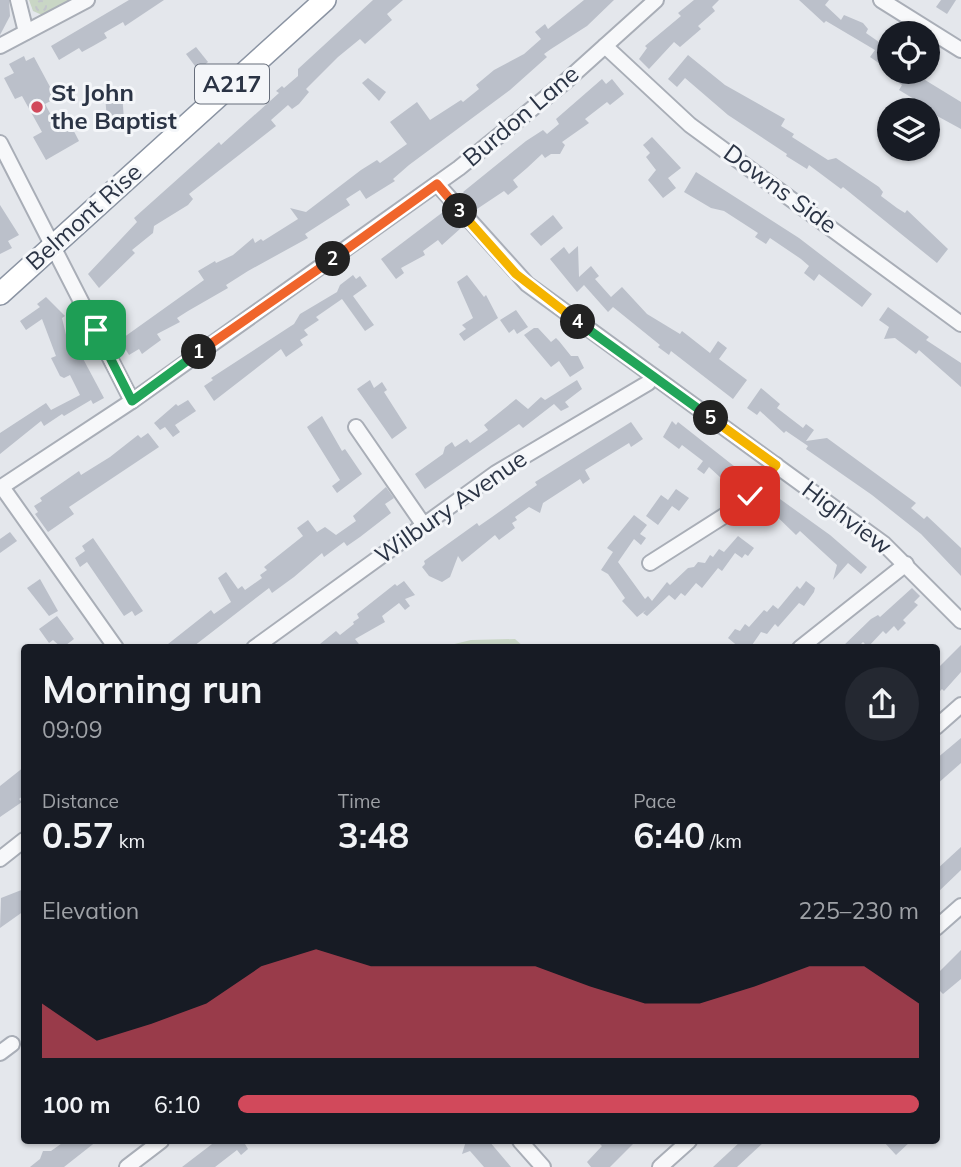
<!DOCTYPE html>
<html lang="en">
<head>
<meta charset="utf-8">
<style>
	:root { --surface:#171b24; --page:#242831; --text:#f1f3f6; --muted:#9ea1a6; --accent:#d1495b }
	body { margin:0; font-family:Mulish,sans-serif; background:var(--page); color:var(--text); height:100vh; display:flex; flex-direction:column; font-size:26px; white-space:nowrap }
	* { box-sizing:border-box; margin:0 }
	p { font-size:23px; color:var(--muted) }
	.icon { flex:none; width:38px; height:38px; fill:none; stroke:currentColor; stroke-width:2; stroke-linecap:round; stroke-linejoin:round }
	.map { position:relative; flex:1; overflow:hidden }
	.side { position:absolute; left:21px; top:644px; width:919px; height:500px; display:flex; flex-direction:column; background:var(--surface); border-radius:7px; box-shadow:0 2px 5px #0004 }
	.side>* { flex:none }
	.controls { position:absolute; left:877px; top:21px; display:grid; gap:14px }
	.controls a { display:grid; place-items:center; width:63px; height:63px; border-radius:50%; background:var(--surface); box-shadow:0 2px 5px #0004; font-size:35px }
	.pin { position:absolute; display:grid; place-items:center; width:60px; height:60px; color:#fff; margin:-30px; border-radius:14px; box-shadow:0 4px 10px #0006 }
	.km { position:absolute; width:35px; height:35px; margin:-18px; border-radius:50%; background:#222; color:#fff; font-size:19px; line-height:35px; text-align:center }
	.round { display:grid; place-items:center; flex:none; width:74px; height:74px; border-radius:37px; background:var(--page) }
	.headline { display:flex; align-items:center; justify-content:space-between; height:119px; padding:0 21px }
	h1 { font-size:38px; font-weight:700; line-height:52px }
	.figures { display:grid; grid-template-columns:repeat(3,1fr); gap:10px; height:119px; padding:7px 21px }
	.figures div { display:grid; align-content:center }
	.figures b { font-size:35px; font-weight:700 }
	.figures small { font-size:19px; font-weight:400 }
	.figures p { font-size:19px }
	.chart { height:196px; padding:14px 21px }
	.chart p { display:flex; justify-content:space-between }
	.chart svg { width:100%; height:126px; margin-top:7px; fill:var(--accent); opacity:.7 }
	ul { padding:0 21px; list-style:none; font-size:23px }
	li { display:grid; grid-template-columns:112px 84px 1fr; align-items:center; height:52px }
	li i { height:18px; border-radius:9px; background:var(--accent) }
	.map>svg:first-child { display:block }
	.green { fill:#c9d6c5 }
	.building { fill:#bbc0ca }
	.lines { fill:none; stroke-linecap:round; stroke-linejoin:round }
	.minor-casing { stroke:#a9aeb7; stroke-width:18 }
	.highway-casing { stroke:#8b94a3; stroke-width:24 }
	.path { stroke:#c2c5cb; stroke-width:2; stroke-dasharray:5 5; stroke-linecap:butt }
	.minor { stroke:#f7f8fa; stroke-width:14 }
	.highway { stroke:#fff; stroke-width:21 }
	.split-1-casing { stroke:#fff; stroke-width:14 }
	.split-2-casing { stroke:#fff; stroke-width:14 }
	.split-3-casing { stroke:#fff; stroke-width:14 }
	.split-4-casing { stroke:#fff; stroke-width:14 }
	.split-5-casing { stroke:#fff; stroke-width:14 }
	.split-6-casing { stroke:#fff; stroke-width:14 }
	.split-1 { stroke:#22a559; stroke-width:9 }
	.split-2 { stroke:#f0652b; stroke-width:9 }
	.split-3 { stroke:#f0652b; stroke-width:9 }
	.split-4 { stroke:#f5b400; stroke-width:9 }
	.split-5 { stroke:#22a559; stroke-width:9 }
	.split-6 { stroke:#f5b400; stroke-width:9 }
	.poi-dot { fill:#d1495b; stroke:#f4f6f9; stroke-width:2.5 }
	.labels { text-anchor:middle; stroke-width:6; stroke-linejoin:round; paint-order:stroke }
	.shield { fill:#f4f6f9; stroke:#676e7b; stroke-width:2 }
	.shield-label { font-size:23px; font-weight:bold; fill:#2b3445 }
	.poi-label { font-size:24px; font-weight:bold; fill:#2b3445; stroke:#f4f6f9; text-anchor:start }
	.street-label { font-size:24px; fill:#2b3445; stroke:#f4f6f9 }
</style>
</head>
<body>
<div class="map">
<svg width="961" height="1167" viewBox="0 0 961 1167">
	<rect width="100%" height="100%" fill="#e4e7ec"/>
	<g class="green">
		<path d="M 29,0 L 71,0 L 42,15 L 33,11 Z"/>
		<path d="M 515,639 L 524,647 L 442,647 L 471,640 Z"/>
	</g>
	<g class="building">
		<path d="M 0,0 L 9,0 L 10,16 L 0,35 Z"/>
		<path d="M 129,0 L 164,0 L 125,26 L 123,22 L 104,33 L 107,38 L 93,46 L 82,52 L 79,48 L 59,60 L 51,46 Z"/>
		<path d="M 373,0 L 403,0 L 387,14 L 392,20 L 365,44 L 360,39 L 338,57 L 306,89 L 309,92 L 299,104 L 292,109 L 288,105 L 271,120 L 276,126 L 189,194 L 193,199 L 188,205 L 154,226 L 153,233 L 132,250 L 135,253 L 99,288 L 88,274 L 137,222 L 134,218 L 219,142 L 221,145 L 279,93 L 276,91 L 282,86 L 284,88 L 298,76 L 298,69 Z"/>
		<path d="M 584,0 L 614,0 L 587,26 L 551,49 L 544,54 L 547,57 L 510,90 L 409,165 L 393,179 L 395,181 L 366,199 L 360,190 L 346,199 L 350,205 L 305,234 L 308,238 L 248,271 L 226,285 L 228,288 L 188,311 L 177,318 L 180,322 L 157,334 L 161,340 L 150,348 L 142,354 L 139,349 L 129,355 L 120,340 L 204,280 L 198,271 L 215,261 L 216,263 L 233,255 L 253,238 L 255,243 L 261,239 L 263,241 L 298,219 L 290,208 L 306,212 L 361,170 L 377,160 L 380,163 L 407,144 L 390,122 L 417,102 L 430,120 L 461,100 L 463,102 L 479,89 L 476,85 L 494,70 L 524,54 L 541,39 L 535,32 L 545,24 L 548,29 Z"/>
		<path d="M 694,0 L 719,0 L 712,7 L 715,11 L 698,26 L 701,29 L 680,47 L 674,42 L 649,69 L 639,59 L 647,48 L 645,46 L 681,16 L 678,13 Z"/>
		<path d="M 799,0 L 829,0 L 825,5 L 841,20 L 844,15 L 863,23 L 868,29 L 866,33 L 889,49 L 889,70 L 870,57 L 875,50 L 826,21 L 824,23 Z"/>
		<path d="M 941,0 L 956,0 L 947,14 L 936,7 Z"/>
		<path d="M 196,47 L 208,62 L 198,70 L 186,54 Z"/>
		<path d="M 688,55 L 725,85 L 785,119 L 781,126 L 794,134 L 792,137 L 828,160 L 836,158 L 879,187 L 883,192 L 881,196 L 897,208 L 905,213 L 907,210 L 948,249 L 937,263 L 843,187 L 841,189 L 809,165 L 807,169 L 786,156 L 787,154 L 728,115 L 685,78 L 677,87 L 668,79 Z"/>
		<path d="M 24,56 L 26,61 L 34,57 L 56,98 L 45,104 L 56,124 L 67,118 L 79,141 L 46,160 L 33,137 L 42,132 L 22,96 L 15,99 L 4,78 L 14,73 L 9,64 Z"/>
		<path d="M 883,72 L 912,72 L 961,102 L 961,129 L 917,105 L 919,102 L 899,90 L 902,85 Z"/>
		<path d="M 368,78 L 386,92 L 379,101 L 362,83 Z"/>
		<path d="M 602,79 L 606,84 L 612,79 L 624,94 L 610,105 L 607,102 L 585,119 L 589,123 L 562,142 L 565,145 L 560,154 L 551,154 L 545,158 L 542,154 L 527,168 L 513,180 L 518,187 L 508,195 L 504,191 L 477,209 L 463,192 L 526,141 L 543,130 L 547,134 L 559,124 L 556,119 Z"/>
		<path d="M 122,94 L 124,119 L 107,120 L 105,95 Z"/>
		<path d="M 652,137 L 681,168 L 668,178 L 676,188 L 663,198 L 648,180 L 656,170 L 646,157 L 650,153 L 643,145 Z"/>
		<path d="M 696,172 L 799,238 L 872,294 L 862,307 L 819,274 L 814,281 L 804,273 L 809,266 L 801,259 L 770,238 L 766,244 L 755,237 L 758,233 L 724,211 L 711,208 L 684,192 Z"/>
		<path d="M 0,205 L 19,235 L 8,241 L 12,248 L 0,254 Z"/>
		<path d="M 443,212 L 447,213 L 461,228 L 442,245 L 438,240 L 423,251 L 425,255 L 401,268 L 404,273 L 396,279 L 381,259 Z"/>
		<path d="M 553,215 L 563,228 L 541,246 L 530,234 Z"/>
		<path d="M 578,246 L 579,277 L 591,266 L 599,276 L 595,279 L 611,297 L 622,287 L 647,314 L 680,334 L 682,331 L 710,353 L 718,341 L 727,348 L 719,359 L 747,380 L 733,399 L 671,351 L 669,355 L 658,347 L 660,345 L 613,307 L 608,312 L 584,285 L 577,292 L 550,259 L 564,247 L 569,254 Z"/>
		<path d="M 353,275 L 356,279 L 360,276 L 367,286 L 353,296 L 374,325 L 365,331 L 342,299 L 316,317 L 319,320 L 304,330 L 308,335 L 300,340 L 303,345 L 286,357 L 281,349 L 214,401 L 204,386 L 213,380 L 211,378 L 294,324 L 300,314 L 337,292 L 340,285 Z"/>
		<path d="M 467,275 L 484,297 L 486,295 L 498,318 L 464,341 L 459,334 L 466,329 L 462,325 L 473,318 L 457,282 Z"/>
		<path d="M 46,297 L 65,316 L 62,318 L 67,339 L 76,355 L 80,353 L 104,398 L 93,404 L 91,400 L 64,416 L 62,414 L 44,426 L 41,421 L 0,454 L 0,433 L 46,403 L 51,410 L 80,395 L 70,375 L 64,378 L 60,376 L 51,358 L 56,356 L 42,319 L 26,330 L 20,321 L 40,307 L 37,304 Z"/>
		<path d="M 888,307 L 929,337 L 926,340 L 961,363 L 961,387 L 919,350 L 916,354 L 895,338 L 884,339 L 889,327 L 879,320 Z"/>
		<path d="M 516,310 L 528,327 L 517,334 L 514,329 L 509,333 L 500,320 Z"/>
		<path d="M 534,328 L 538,328 L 551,342 L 556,338 L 559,341 L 571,356 L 578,356 L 584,368 L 570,377 L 559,361 L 551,367 L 524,335 Z"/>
		<path d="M 370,380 L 374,388 L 382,382 L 387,390 L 384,392 L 407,428 L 392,439 L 357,389 Z"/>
		<path d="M 577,380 L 582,389 L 565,402 L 569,407 L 561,411 L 554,404 L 523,428 L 519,424 L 425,489 L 415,474 L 443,454 L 445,447 L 452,442 L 455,447 L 467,439 L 470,443 L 488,430 L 484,425 L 516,399 L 528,409 L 541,397 L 545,400 Z"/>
		<path d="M 761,388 L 780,404 L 777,408 L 803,428 L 806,424 L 814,430 L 806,441 L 827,438 L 916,503 L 911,508 L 924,519 L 927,516 L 961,548 L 961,576 L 921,534 L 872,495 L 806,449 L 808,446 L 786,431 L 784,433 L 760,411 L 757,415 L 747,408 Z"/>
		<path d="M 188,400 L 196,411 L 175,425 L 180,432 L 173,437 L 165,427 L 160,430 L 154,423 L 176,404 L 178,406 Z"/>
		<path d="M 322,416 L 342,451 L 345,449 L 362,474 L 337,493 L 332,486 L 340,480 L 307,427 Z"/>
		<path d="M 672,421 L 676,425 L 678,422 L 739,470 L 744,476 L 734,490 L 709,467 L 704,474 L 697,469 L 703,461 L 682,445 L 679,449 L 663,437 Z"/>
		<path d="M 631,422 L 643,439 L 631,447 L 629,443 L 585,470 L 590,479 L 583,484 L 580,479 L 543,503 L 540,513 L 529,507 L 515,517 L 517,520 L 512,523 L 515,528 L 499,540 L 495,535 L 462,562 L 458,556 L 450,577 L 442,582 L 429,576 L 422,567 L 425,564 L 424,561 L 477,523 L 479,526 L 492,517 L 537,485 L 535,482 Z"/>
		<path d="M 148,433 L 159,447 L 69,507 L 74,514 L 48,532 L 35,514 L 38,512 L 34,506 L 42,501 L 40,498 L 79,471 L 81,475 L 110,457 L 138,435 L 141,438 Z"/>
		<path d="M 386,487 L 394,498 L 385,504 L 391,513 L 360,537 L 347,546 L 344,542 L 324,557 L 322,553 L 294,577 L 272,593 L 269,588 L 194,646 L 163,648 L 211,610 L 214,614 L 231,602 L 218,578 L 226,572 L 238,589 L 242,586 L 245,590 L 262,578 L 260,575 L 267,570 L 264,567 L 303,536 L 297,528 L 308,520 L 317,532 L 325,527 L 336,535 L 356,521 L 353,516 Z"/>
		<path d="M 676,489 L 689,498 L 679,511 L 672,506 L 658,525 L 646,516 L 661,495 L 668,500 Z"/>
		<path d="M 773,494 L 830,535 L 867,567 L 861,574 L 848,563 L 833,580 L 837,565 L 800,531 L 796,535 L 764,504 Z"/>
		<path d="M 634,515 L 647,525 L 640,534 L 646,538 L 641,545 L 634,539 L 618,562 L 645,599 L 648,596 L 652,601 L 667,582 L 670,585 L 688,568 L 694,567 L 698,562 L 705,563 L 710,555 L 713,557 L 719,549 L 724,552 L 738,536 L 754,548 L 748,556 L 745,554 L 742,558 L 735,553 L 722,571 L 718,568 L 702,588 L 696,583 L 685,596 L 681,593 L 675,600 L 669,595 L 647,616 L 643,613 L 646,610 L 637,617 L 622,601 L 625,598 L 608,574 L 601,570 L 613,552 L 607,548 Z"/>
		<path d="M 10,532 L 17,541 L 0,553 L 0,539 Z"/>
		<path d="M 93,538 L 143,611 L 135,616 L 132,611 L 124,616 L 87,562 L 80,567 L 75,558 L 85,551 L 82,546 Z"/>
		<path d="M 40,579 L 58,611 L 49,616 L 27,588 Z"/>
		<path d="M 404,581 L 415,595 L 405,599 L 410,606 L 405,610 L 399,603 L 382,616 L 385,622 L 355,639 L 362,648 L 315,648 L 336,631 L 340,635 L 354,624 L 353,622 L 359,618 L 357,614 L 395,584 L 397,586 Z"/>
		<path d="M 806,581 L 815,588 L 814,592 L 804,606 L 799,603 L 778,627 L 775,624 L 767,634 L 761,632 L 750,648 L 740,648 L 728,638 L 735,629 L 740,631 L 745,624 L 749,627 L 764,610 L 767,612 L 773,605 L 778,609 L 797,586 L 800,589 Z"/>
		<path d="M 912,588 L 920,596 L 914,602 L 918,605 L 903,620 L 906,623 L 898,631 L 894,626 L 886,634 L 883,631 L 868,647 L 863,642 L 857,648 L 841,648 L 871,619 L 878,615 L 880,617 Z"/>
		<path d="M 57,616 L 74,639 L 62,648 L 53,640 L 49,643 L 39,629 Z"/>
		<path d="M 961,645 L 961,672 L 944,691 L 942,689 L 936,695 L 936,670 Z"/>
		<path d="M 961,738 L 961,763 L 936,785 L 936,759 Z"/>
		<path d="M 24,767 L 24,795 L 19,799 L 22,802 L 0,817 L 0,786 Z"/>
		<path d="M 961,847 L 961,870 L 936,894 L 936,870 Z"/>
		<path d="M 24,889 L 24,911 L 0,928 L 1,898 Z"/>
		<path d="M 961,950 L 961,979 L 943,994 L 936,987 L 936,975 Z"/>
		<path d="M 65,1141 L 97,1141 L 64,1167 L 30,1167 L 40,1159 L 43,1151 L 51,1151 Z"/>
		<path d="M 216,1141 L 249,1141 L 245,1144 L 248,1149 L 241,1155 L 237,1150 L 215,1167 L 182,1167 Z"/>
		<path d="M 466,1141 L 489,1141 L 511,1167 L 484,1167 L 470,1151 L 462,1154 Z"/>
		<path d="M 597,1141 L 636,1141 L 610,1167 L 591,1167 L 587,1162 L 602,1146 Z"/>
		<path d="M 741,1141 L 765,1141 L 737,1167 L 713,1167 Z"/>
		<path d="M 883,1141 L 911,1141 L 896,1155 Z"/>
	</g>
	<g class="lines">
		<g class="minor-casing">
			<g id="minor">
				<path d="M 18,0 L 26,32"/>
				<path d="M 881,0 L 961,50"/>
				<path d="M 0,46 L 87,0"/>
				<path d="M 605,46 L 690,125 L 961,324"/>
				<path d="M 0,143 L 132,401"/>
				<path d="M 437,184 L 527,284 L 884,544 L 961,621"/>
				<path d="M 356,427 L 423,524"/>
				<path d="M 2,487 L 116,648"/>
				<path d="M 0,488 L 132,401 L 459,168 L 565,82 L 656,0"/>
				<path d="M 650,563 L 738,507 L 776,465"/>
				<path d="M 254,648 L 496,473 L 648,383 L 653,376"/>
				<path d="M 800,648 L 906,564"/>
				<path d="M 936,727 L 961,705"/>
				<path d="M 0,859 L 24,840"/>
				<path d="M 936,928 L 961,906"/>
				<path d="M 0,1053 L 12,1044"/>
				<path d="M 520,1141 L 543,1167"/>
				<path d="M 127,1167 L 161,1141"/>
				<path d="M 660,1167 L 689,1141"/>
			</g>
		</g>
		<g class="highway-casing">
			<path id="highway" d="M 0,294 L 325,0"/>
		</g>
		<circle class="path" cx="41" cy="6" r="5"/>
		<use href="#minor" class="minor"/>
		<use href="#highway" class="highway"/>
	</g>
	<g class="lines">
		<g class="split-1-casing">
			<path id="split-1" d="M 96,330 L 132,401 L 199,352"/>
		</g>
		<g class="split-2-casing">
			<path id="split-2" d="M 199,352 L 333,259"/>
		</g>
		<g class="split-3-casing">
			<path id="split-3" d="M 333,259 L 437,184 L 460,211"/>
		</g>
		<g class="split-4-casing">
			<path id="split-4" d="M 460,211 L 516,274 L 578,322"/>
		</g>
		<g class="split-5-casing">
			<path id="split-5" d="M 578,322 L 711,418"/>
		</g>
		<g class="split-6-casing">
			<path id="split-6" d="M 711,418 L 776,465 L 750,496"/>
		</g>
		<use href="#split-1" class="split-1"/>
		<use href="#split-2" class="split-2"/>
		<use href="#split-3" class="split-3"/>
		<use href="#split-4" class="split-4"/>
		<use href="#split-5" class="split-5"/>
		<use href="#split-6" class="split-6"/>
	</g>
	<circle class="poi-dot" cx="37" cy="107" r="7"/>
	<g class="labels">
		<rect class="shield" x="195" y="64.5" width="74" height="39" rx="5"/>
		<g class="shield-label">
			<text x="232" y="92">A217</text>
		</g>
		<g class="poi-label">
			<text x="51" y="101">St John<tspan x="51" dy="28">the Baptist</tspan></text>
		</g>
		<g class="street-label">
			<text transform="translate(521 116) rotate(-40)" y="8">Burdon Lane</text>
			<text transform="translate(780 189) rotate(36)" y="8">Downs Side</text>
			<text transform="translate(84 217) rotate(-42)" y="8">Belmont Rise</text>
			<text transform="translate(451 507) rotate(-35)" y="8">Wilbury Avenue</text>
			<text transform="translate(847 518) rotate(37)" y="8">Highview</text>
		</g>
	</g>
</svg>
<div class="controls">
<a><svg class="icon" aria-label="locate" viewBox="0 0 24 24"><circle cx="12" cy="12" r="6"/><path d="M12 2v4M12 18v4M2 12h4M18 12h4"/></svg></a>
<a><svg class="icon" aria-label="layers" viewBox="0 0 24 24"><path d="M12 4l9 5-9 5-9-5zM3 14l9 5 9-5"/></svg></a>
</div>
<div class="pin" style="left:96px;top:330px;background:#1e9e55"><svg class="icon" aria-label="arrive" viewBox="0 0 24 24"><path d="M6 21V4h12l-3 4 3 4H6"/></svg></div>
<div class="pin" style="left:750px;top:496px;background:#d93025"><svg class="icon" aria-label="check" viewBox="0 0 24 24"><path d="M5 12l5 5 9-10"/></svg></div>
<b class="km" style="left:199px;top:352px">1</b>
<b class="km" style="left:333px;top:259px">2</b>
<b class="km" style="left:460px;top:211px">3</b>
<b class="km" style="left:578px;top:322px">4</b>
<b class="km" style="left:711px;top:418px">5</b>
<section class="side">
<div class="headline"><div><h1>Morning run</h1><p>09:09</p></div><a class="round"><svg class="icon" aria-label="share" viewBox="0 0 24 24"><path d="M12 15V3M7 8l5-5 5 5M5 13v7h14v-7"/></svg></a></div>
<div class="figures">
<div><p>Distance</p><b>0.57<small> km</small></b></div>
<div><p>Time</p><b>3:48</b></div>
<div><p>Pace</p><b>6:40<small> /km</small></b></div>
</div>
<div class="chart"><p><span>Elevation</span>225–230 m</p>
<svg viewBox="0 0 160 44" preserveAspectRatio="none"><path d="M0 44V25L10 38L20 32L30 25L40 12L50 6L60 12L70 12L80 12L90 12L100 19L110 25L120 25L130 19L140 12L150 12L160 25V44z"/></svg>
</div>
<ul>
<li><b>100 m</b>6:10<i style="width:100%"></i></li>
</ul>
</section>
</div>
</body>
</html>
